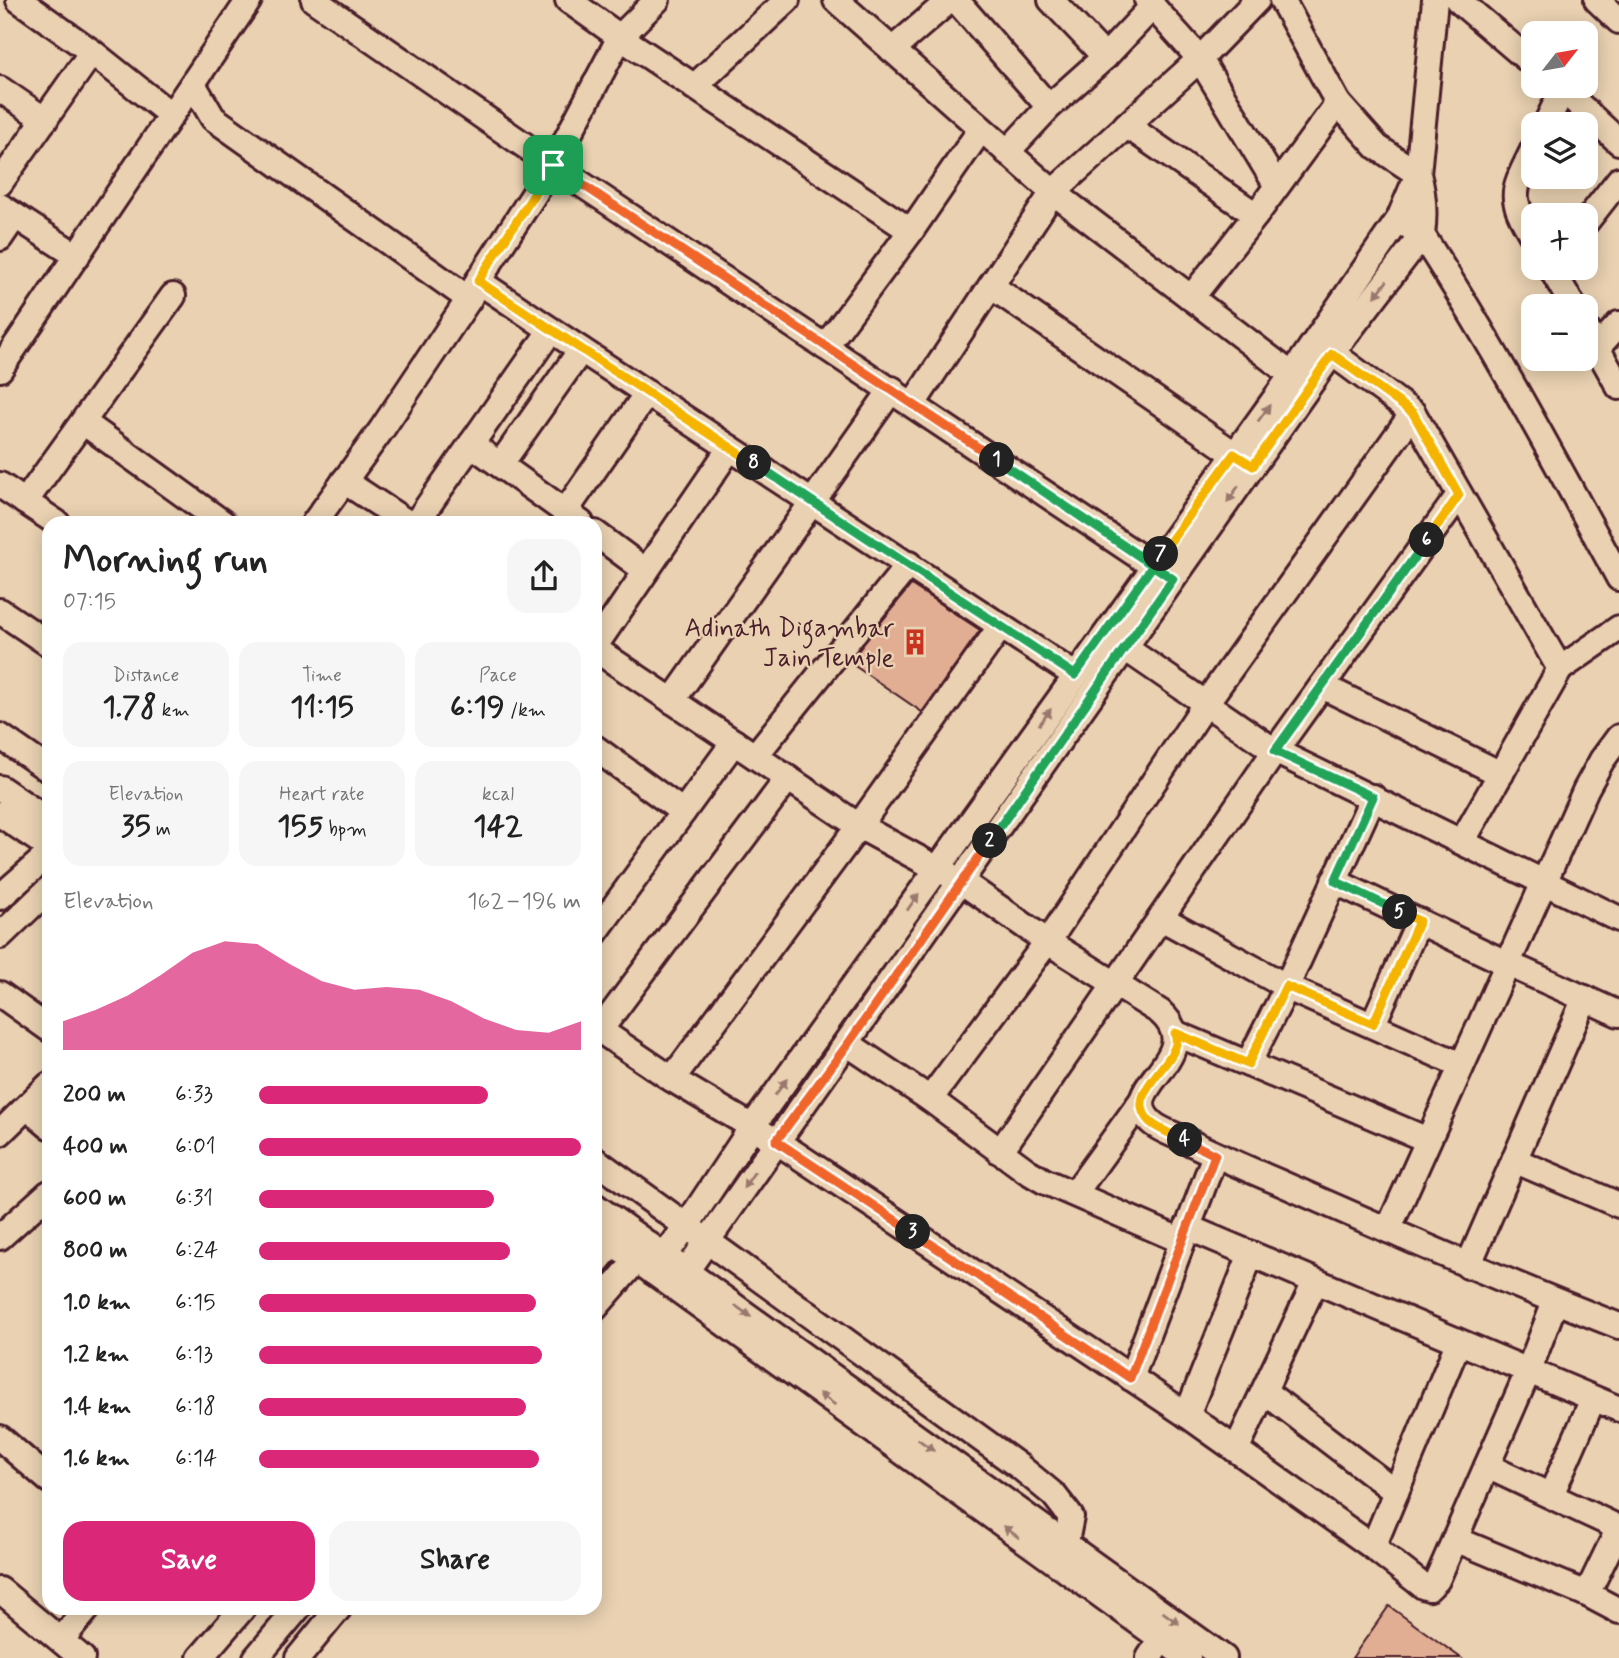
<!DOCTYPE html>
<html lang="en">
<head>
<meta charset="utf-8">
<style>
	:root { --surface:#fff; --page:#f6f6f6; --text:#222; --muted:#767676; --accent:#db2777 }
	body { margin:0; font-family:Mynerve,sans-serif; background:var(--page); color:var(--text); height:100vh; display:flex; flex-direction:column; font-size:26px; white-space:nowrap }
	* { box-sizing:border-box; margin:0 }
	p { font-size:23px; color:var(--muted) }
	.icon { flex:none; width:38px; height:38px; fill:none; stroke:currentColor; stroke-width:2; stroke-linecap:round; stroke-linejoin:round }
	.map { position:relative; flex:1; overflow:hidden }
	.details { position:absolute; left:42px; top:516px; width:560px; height:1099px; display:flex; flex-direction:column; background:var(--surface); border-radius:21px; box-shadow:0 4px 18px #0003 }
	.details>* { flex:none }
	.needle { width:46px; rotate:59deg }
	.fabs { position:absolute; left:1521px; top:21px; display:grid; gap:14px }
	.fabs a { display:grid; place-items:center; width:77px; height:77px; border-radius:14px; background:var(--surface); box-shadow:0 4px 18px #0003; font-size:35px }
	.pin { position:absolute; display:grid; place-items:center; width:60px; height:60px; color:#fff; margin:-30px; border-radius:14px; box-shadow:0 4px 10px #0006 }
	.km { position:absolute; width:35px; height:35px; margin:-18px; border-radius:50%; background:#222; color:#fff; font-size:19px; line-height:35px; text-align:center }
	.round { display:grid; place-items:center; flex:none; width:74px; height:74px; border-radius:21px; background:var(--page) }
	.overview { display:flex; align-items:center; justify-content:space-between; height:119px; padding:0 21px }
	h1 { font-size:38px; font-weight:700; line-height:52px }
	.metrics { display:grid; grid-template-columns:repeat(3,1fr); gap:10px; height:119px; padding:7px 21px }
	.metrics div { display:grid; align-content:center; border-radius:18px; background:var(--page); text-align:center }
	.metrics b { font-size:30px; font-weight:700 }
	.metrics small { font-size:19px; font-weight:400 }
	.metrics p { font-size:19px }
	.chart { height:196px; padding:14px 21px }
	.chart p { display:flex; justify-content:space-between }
	.chart svg { width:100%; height:126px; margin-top:7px; fill:var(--accent); opacity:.7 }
	.button { display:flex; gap:14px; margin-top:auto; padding:14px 21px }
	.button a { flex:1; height:80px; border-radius:21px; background:var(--accent); color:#fff; font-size:28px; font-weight:700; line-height:80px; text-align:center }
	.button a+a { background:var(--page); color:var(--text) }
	ul { padding:0 21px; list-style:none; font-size:23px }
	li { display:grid; grid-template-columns:112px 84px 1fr; align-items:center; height:52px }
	li i { height:18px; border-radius:9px; background:var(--accent) }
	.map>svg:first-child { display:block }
	.building { fill:#e1ae93; stroke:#4a1f2b; stroke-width:2 }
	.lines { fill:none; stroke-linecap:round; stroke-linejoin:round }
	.minor-casing { stroke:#4a1f2b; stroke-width:30 }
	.minor { stroke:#e9d1b1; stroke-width:24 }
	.oneway { fill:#9a786e }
	.split-1-casing { stroke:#fff; stroke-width:14 }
	.split-2-casing { stroke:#fff; stroke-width:14 }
	.split-3-casing { stroke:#fff; stroke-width:14 }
	.split-4-casing { stroke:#fff; stroke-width:14 }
	.split-5-casing { stroke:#fff; stroke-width:14 }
	.split-6-casing { stroke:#fff; stroke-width:14 }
	.split-7-casing { stroke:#fff; stroke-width:14 }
	.split-8-casing { stroke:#fff; stroke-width:14 }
	.split-9-casing { stroke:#fff; stroke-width:14 }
	.split-1 { stroke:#f0652b; stroke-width:9 }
	.split-2 { stroke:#22a559; stroke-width:9 }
	.split-3 { stroke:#f0652b; stroke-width:9 }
	.split-4 { stroke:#f0652b; stroke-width:9 }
	.split-5 { stroke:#f5b400; stroke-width:9 }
	.split-6 { stroke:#22a559; stroke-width:9 }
	.split-7 { stroke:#f5b400; stroke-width:9 }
	.split-8 { stroke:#22a559; stroke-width:9 }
	.split-9 { stroke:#f5b400; stroke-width:9 }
	.labels { text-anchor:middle; stroke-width:5; stroke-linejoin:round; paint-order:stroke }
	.poi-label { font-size:26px; fill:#4a1f2b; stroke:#e9d1b1; text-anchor:end }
</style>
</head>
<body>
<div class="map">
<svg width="1619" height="1658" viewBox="0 0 1619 1658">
	<rect width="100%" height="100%" fill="#e9d1b1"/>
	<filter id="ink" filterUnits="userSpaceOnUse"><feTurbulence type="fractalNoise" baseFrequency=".0143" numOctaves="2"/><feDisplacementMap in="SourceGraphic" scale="14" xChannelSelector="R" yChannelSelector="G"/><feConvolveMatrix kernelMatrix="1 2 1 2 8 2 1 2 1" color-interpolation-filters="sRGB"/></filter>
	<g filter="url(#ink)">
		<g class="building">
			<path d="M 911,585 L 980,630 L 922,712 L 849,662 Z"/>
			<path d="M 1389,1606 L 1461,1658 L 1352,1658 Z"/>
		</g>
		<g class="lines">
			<g class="minor-casing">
				<g id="minor">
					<path d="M 19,0 L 92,52 L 171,115"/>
					<path d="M 314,0 L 553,165 L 1167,575"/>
					<path d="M 568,0 L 620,37 L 911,231"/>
					<path d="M 836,0 L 1053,192 L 1292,375"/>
					<path d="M 956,0 L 1049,107"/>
					<path d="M 1051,0 L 1105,57"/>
					<path d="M 1147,0 L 1200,59 L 1277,186"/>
					<path d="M 1458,0 L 1533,64"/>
					<path d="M 1597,0 L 1619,21"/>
					<path d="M 892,50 L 950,0"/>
					<path d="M 193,84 L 213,118 L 469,299"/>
					<path d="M 1559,86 L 1619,142"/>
					<path d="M 694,87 L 787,0"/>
					<path d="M 0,89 L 45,120"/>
					<path d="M 1546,124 L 1563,89"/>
					<path d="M 1126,125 L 1256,215"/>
					<path d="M 1533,150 C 1512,193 1508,195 1533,237"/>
					<path d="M 1007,152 L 1049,107 L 1105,57 L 1153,6"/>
					<path d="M 0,183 L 92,52"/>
					<path d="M 0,206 L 77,256"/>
					<path d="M 1586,222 L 1619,180"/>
					<path d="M 1411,228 L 1422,235 C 1494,346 1556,462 1619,578"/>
					<path d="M 0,238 L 15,216"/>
					<path d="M 1551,268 L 1573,306"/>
					<path d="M 991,286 L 1246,462"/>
					<path d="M 1191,298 L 1256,215 L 1338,103"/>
					<path d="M 1586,328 L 1619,387"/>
					<path d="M 551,330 L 730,448 L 595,646"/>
					<path d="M 825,347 L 911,231 L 981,129"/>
					<path d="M 1597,348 L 1619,324"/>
					<path d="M 1332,353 L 1413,413"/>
					<path d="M 0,369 L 249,0"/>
					<path d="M 913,404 L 1053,192 L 1200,59 L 1257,0"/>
					<path d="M 83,422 L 223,523"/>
					<path d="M 471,444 L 581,523"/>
					<path d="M 730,448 L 1075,675"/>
					<path d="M 500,465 L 581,350"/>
					<path d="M 344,481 L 408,523"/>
					<path d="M 0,485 L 57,523"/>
					<path d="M 25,502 L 173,296"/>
					<path d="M 565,512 L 647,393"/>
					<path d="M 314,523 L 382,429 L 469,299 L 478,281 L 553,165 L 620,37 L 657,0"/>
					<path d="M 416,523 L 551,330 L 478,281"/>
					<path d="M 595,533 L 646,571"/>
					<path d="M 0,611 L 49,644"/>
					<path d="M 1125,648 L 1275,751 L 1619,919"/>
					<path d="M 595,649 L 859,826 L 962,882 L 1048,942 L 1160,1012 C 1210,1057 1113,1087 1151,1122 C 1158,1129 1170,1133 1179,1137 C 1211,1153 1243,1167 1276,1181 C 1390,1231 1503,1281 1619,1326"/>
					<path d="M 1322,686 L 1501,774"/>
					<path d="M 672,701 L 892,389"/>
					<path d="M 0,736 L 49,770"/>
					<path d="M 595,748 L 683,812"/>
					<path d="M 755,756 L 909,564"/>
					<path d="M 0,788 L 49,821"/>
					<path d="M 0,814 L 49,847"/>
					<path d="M 1462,842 L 1560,669"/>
					<path d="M 1334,881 L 1506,963 L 1619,1014"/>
					<path d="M 0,897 L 49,854"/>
					<path d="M 1161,918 L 1297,992 L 1461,1065"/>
					<path d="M 595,933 L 734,742"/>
					<path d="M 0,936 L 49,889"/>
					<path d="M 0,994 L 49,1029"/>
					<path d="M 1373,1024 L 1419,921"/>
					<path d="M 595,1027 L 672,1079 L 776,1141 L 1187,1415 L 1373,1547 L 1423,1586 L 1429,1588 L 1437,1580 L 1528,1372 L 1555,1302"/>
					<path d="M 600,1030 L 788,778"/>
					<path d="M 1175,1033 L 1428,1140"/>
					<path d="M 848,1044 L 930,1099 L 1027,1171 L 1044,1181 L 1182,1241"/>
					<path d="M 1248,1064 L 1279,1003 L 1373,797"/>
					<path d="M 672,1079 L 859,826 L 1001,626"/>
					<path d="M 930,1099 L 1053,934 L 1206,703 L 1413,413 L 1560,669 L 1619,628"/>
					<path d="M 28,1108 L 49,1126"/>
					<path d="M 0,1133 L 49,1085"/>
					<path d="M 1000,1152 L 1275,751 L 1459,495"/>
					<path d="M 595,1160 L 1020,1467 L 1054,1495 L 1071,1517 L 1067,1537 L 1055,1556"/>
					<path d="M 1514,1160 L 1619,1205"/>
					<path d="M 1075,1193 L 1142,1100"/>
					<path d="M 595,1206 L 1224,1658"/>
					<path d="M 1187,1227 L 1619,1409"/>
					<path d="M 595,1230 L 1188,1658"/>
					<path d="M 1388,1230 L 1586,789 L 1602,760 L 1619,737"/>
					<path d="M 0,1237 L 49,1193"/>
					<path d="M 595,1264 L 623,1231"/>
					<path d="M 1468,1266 L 1585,998"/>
					<path d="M 653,1272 L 687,1225 L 752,1127 L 1292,375 L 1399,219 L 1418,174 L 1435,0"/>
					<path d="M 675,1287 L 1332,353 L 1422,235 C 1425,213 1424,195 1418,174 L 1377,147 L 1338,103 L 1282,0"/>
					<path d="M 595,1308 L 647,1248"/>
					<path d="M 1131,1378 L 1215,1155"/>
					<path d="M 1265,1392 L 1396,1492"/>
					<path d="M 1187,1415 L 1251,1254"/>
					<path d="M 0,1438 L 49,1480"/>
					<path d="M 1236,1450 L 1315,1282"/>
					<path d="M 1487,1466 L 1619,1528"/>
					<path d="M 1551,1495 L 1593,1399"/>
					<path d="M 1455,1539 L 1587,1594 L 1619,1611"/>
					<path d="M 1373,1547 L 1458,1343"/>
					<path d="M 0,1590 L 82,1658"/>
					<path d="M 1587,1594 L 1619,1528"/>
					<path d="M 61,1640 L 88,1608"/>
					<path d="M 200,1658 L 243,1608"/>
					<path d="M 256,1658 L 298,1608"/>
					<path d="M 298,1658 L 339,1608"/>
					<path d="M 1149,1658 L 1162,1638"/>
				</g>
			</g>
			<use href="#minor" class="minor"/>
		</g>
		<defs><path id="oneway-solid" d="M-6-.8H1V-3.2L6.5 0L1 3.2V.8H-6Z" transform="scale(1.75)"/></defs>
		<g class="oneway">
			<use href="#oneway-solid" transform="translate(1381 289) rotate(127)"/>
			<use href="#oneway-solid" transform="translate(1264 413) rotate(-54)"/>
			<use href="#oneway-solid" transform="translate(1233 494) rotate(125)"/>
			<use href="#oneway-solid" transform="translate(1045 717) rotate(-54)"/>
			<use href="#oneway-solid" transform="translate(913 902) rotate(-55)"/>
			<use href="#oneway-solid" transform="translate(781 1087) rotate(-54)"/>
			<use href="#oneway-solid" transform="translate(749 1180) rotate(124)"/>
			<use href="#oneway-solid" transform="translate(743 1311) rotate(36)"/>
			<use href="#oneway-solid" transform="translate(827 1399) rotate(-144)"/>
			<use href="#oneway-solid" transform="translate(926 1445) rotate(36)"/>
			<use href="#oneway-solid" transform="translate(1011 1532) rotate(-144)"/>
			<use href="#oneway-solid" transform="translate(1171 1618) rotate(36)"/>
		</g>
	</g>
	<g class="lines" filter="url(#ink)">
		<g class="split-1-casing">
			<path id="split-1" d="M 553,165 L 997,460"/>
		</g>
		<g class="split-2-casing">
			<path id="split-2" d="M 990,841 L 1173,579 L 997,460"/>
		</g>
		<g class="split-3-casing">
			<path id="split-3" d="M 913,1232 L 776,1141 L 848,1044 L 990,841"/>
		</g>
		<g class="split-4-casing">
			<path id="split-4" d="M 913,1232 L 1130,1378 L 1215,1155 L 1185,1140"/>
		</g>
		<g class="split-5-casing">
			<path id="split-5" d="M 1185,1140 C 1174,1135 1159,1130 1150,1122 C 1123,1095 1171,1068 1176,1044 C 1177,1041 1176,1037 1175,1033 L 1248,1064 L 1286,986 L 1373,1024 L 1419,921 L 1400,912"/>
		</g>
		<g class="split-6-casing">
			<path id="split-6" d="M 1400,912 L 1335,881 L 1373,797 L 1275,751 L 1427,540"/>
		</g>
		<g class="split-7-casing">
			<path id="split-7" d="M 1161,554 L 1234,454 L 1253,466 L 1332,354 L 1413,413 L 1459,495 L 1427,540"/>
		</g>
		<g class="split-8-casing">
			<path id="split-8" d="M 754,463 L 1075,675 L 1161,554"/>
		</g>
		<g class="split-9-casing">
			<path id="split-9" d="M 553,165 L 478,281 L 754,463"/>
		</g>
		<use href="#split-1" class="split-1"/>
		<use href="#split-2" class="split-2"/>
		<use href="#split-3" class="split-3"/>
		<use href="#split-4" class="split-4"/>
		<use href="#split-5" class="split-5"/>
		<use href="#split-6" class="split-6"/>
		<use href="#split-7" class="split-7"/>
		<use href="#split-8" class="split-8"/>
		<use href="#split-9" class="split-9"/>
	</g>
	<defs>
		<g id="building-bare" transform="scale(2.1)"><path d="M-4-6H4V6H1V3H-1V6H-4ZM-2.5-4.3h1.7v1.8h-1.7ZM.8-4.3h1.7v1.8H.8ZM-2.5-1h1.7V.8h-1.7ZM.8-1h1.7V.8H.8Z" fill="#c8321e" stroke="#e9d1b1" stroke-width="2.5" paint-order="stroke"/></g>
	</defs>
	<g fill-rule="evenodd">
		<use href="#building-bare" x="915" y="642"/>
	</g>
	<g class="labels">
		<g class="poi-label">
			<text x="894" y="636">Adinath Digambar<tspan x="894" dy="30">Jain Temple</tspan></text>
		</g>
	</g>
</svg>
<div class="fabs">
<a><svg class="needle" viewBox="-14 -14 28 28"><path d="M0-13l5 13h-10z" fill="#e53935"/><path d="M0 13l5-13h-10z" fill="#767676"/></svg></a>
<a><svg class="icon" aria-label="layers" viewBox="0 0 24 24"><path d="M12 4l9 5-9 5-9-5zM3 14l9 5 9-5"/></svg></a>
<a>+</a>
<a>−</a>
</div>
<div class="pin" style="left:553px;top:165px;background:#1e9e55"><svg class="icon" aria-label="arrive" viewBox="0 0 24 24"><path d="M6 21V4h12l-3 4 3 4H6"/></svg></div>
<b class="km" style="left:997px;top:460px">1</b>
<b class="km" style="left:990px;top:841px">2</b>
<b class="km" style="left:913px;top:1232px">3</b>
<b class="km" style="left:1185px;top:1140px">4</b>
<b class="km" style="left:1400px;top:912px">5</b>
<b class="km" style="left:1427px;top:540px">6</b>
<b class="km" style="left:1161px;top:554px">7</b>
<b class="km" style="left:754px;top:463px">8</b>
<section class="details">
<div class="overview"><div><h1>Morning run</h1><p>07:15</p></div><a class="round"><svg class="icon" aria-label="share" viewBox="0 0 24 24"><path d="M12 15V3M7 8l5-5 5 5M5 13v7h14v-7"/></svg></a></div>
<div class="metrics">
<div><p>Distance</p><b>1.78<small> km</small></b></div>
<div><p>Time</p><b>11:15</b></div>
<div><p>Pace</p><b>6:19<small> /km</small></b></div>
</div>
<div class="metrics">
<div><p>Elevation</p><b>35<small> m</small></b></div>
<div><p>Heart rate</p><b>155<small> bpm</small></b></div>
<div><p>kcal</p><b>142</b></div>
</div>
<div class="chart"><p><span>Elevation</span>162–196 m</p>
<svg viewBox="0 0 160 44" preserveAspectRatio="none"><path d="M0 44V34L10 30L20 25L30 18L40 10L50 6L60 7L70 14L80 20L90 23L100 22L110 23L120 27L130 33L140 37L150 38L160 34V44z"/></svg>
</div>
<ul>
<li><b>200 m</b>6:33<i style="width:71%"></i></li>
<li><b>400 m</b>6:01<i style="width:100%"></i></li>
<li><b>600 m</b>6:31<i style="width:73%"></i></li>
<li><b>800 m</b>6:24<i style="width:78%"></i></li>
<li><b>1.0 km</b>6:15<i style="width:86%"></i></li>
<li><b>1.2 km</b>6:13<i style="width:88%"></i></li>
<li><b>1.4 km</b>6:18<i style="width:83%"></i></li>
<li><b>1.6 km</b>6:14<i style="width:87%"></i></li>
</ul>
<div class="button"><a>Save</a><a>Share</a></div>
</section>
</div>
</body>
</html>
